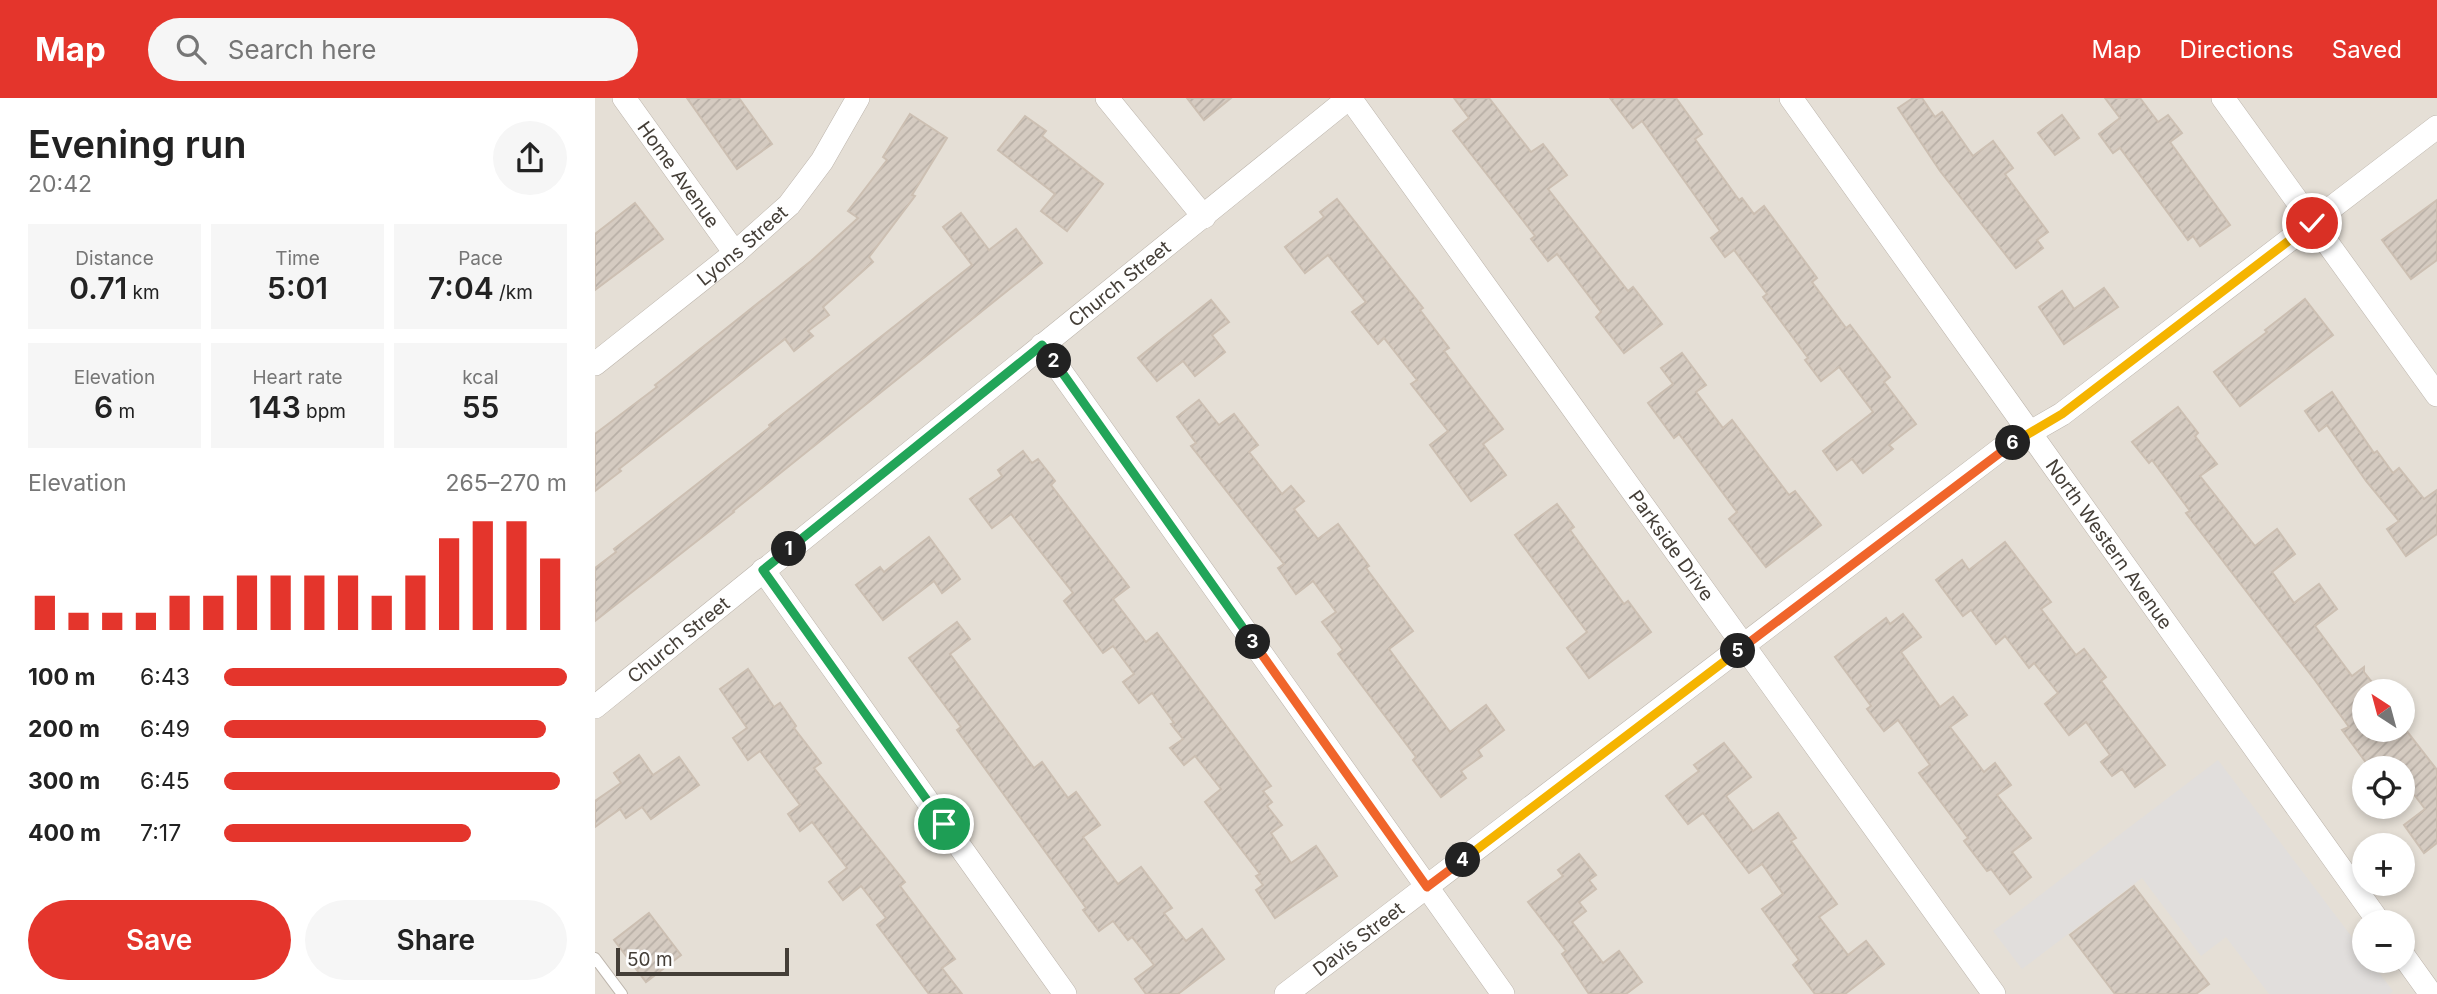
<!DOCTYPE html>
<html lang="en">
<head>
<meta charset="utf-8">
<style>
	:root { --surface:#fff; --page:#f6f6f6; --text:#222; --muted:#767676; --accent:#e4352c }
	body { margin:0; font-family:Inter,sans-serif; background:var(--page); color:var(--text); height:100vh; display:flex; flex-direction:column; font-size:26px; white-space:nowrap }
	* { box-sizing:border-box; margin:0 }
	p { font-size:23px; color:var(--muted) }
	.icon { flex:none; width:38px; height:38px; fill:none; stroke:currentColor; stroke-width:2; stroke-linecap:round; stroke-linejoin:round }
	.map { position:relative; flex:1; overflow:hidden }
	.drawer { display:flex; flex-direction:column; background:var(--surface); width:595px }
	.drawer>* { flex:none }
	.needle { width:46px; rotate:324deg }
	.fabs { position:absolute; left:1757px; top:581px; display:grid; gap:14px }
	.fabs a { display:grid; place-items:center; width:63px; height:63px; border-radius:50%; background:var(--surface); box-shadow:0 4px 10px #0003; font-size:35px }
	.scale { position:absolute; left:21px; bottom:18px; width:173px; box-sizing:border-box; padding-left:7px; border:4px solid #443e37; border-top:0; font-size:19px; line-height:24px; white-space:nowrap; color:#443e37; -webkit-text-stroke:5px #fff; paint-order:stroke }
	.pin { position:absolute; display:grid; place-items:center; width:60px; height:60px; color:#fff; margin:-30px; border:4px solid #fff; border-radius:50%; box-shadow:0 2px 7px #0007 }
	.km { position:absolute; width:35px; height:35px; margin:-18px; border-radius:50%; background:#222; color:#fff; font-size:19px; line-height:35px; text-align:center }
	.round { display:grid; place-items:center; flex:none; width:74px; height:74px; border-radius:37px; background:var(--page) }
	.summary { display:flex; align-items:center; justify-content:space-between; height:119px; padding:0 28px }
	h1 { font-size:38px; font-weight:600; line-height:52px }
	.metrics { display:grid; grid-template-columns:repeat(3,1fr); gap:10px; height:119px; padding:7px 28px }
	.metrics div { display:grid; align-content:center; border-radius:0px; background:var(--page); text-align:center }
	.metrics b { font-size:30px; font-weight:600 }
	.metrics small { font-size:19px; font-weight:400 }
	.metrics p { font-size:19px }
	.chart { height:196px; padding:14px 28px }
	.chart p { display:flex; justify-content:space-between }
	.chart svg { width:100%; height:126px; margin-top:7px; stroke:var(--accent); stroke-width:6 }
	.action { display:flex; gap:14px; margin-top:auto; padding:14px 28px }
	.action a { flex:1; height:80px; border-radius:42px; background:var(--accent); color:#fff; font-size:28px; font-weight:600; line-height:80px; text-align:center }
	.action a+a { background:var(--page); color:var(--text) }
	ul { padding:0 28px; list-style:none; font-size:23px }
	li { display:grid; grid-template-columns:112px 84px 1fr; align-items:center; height:52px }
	li i { height:18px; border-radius:9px; background:var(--accent) }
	header { display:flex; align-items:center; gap:42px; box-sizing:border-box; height:98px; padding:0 35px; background:var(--accent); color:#fff }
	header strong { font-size:33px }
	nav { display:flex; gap:38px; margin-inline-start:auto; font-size:24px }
	.search { width:490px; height:63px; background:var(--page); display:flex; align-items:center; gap:18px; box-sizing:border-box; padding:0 24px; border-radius:38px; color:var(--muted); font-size:26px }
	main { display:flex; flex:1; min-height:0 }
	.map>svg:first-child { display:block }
	.residential { fill:#e5dfd6; fill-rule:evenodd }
	.parking { fill:#e1dedc }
	.building { fill:url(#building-hatch); stroke:#ccbfb2; stroke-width:2 }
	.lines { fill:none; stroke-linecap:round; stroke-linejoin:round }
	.service-casing { stroke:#bcb4ab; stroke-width:12 }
	.minor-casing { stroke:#bcb4ab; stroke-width:24 }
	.service { stroke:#fff; stroke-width:10 }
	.minor { stroke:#fff; stroke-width:23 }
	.split-1-casing { stroke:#fff; stroke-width:14 }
	.split-2-casing { stroke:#fff; stroke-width:14 }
	.split-3-casing { stroke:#fff; stroke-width:14 }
	.split-4-casing { stroke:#fff; stroke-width:14 }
	.split-5-casing { stroke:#fff; stroke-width:14 }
	.split-6-casing { stroke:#fff; stroke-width:14 }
	.split-7-casing { stroke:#fff; stroke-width:14 }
	.split-1 { stroke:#22a559; stroke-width:9 }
	.split-2 { stroke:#22a559; stroke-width:9 }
	.split-3 { stroke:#22a559; stroke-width:9 }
	.split-4 { stroke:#f0652b; stroke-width:9 }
	.split-5 { stroke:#f5b400; stroke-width:9 }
	.split-6 { stroke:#f0652b; stroke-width:9 }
	.split-7 { stroke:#f5b400; stroke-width:9 }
	.labels { text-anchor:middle; stroke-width:5; stroke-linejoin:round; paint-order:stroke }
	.street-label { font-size:19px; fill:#443e37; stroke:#fff }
</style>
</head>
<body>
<header>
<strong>Map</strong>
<div class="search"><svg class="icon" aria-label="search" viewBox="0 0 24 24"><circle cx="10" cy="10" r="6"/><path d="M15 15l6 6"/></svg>Search here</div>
<nav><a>Map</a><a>Directions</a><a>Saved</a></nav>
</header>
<main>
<section class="drawer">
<div class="summary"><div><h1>Evening run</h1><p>20:42</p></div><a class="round"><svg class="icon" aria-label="share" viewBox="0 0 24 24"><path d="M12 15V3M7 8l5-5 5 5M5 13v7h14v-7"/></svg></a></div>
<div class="metrics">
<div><p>Distance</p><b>0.71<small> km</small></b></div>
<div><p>Time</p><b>5:01</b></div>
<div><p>Pace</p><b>7:04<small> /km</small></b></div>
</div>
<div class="metrics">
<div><p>Elevation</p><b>6<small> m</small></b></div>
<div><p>Heart rate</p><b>143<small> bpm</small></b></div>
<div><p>kcal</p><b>55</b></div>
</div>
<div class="chart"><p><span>Elevation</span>265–270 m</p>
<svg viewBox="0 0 160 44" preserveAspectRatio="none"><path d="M5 44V32M15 44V38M25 44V38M35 44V38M45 44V32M55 44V32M65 44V25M75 44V25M85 44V25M95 44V25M105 44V32M115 44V25M125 44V12M135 44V6M145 44V6M155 44V19"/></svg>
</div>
<ul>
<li><b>100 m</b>6:43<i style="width:100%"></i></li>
<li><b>200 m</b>6:49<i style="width:94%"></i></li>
<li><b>300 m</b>6:45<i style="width:98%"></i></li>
<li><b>400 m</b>7:17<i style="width:72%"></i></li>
</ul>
<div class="action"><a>Save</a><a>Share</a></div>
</section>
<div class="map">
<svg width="1842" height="896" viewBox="0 0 1842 896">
	<defs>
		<pattern id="building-hatch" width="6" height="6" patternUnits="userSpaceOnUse" patternTransform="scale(1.75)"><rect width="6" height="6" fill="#d5cbc1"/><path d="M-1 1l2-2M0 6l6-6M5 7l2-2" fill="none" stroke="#b8afa6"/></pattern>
	</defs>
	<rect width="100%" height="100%" fill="#f2eee8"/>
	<path class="residential" d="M 0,0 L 1842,0 L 1842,891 L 1836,896 L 0,896 ZM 1769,593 L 1808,593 L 1808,632 L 1769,632 ZM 1769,670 L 1808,670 L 1808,709 L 1769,709 ZM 1769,747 L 1808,747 L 1808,786 L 1769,786 ZM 1769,824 L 1808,824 L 1808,863 L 1769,863 Z"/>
	<path class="parking" d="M 1623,662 L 1769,855 L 1769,863 L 1775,863 L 1798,893 L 1795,896 L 1674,896 L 1631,839 L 1606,858 L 1547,780 L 1427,871 L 1398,833 Z"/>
	<g class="building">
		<path d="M 92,0 L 144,0 L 177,46 L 142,71 Z"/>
		<path d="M 592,0 L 636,0 L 609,22 Z"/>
		<path d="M 859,0 L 894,0 L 936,54 L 948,46 L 972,77 L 953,91 L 1033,193 L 1038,189 L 1067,226 L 1029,255 L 1001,219 L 1006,214 L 962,156 L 953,163 L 936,141 L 940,138 L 858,33 L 874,20 Z"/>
		<path d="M 1015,0 L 1081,0 L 1107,36 L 1100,41 L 1144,102 L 1147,100 L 1159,116 L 1169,108 L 1222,180 L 1217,184 L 1251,230 L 1255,227 L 1295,279 L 1289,284 L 1321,326 L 1294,347 L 1298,351 L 1268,375 L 1257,361 L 1242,372 L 1228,353 L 1278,314 L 1244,269 L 1226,283 L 1210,262 L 1213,260 L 1168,199 L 1172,196 L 1139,152 L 1130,159 L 1116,140 L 1125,133 L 1047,23 L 1038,30 Z"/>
		<path d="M 1318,0 L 1327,0 L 1340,19 L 1347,14 L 1378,58 L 1398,43 L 1418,70 L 1410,76 L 1453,134 L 1442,142 L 1448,150 L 1421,170 L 1345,73 L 1303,10 Z"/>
		<path d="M 1510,0 L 1545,0 L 1563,24 L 1573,17 L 1587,35 L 1575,44 L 1635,127 L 1605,148 L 1598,138 L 1593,142 L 1525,50 L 1518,55 L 1504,36 L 1525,20 Z"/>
		<path d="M 315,16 L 352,40 L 317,97 L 320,98 L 274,159 L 278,164 L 228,209 L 234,217 L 213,233 L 218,238 L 199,253 L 190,241 L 24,371 L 26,373 L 0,393 L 0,336 L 62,289 L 60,287 L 216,163 L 263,120 L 253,113 L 292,62 L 288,59 Z"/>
		<path d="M 1467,17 L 1484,40 L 1460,57 L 1443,35 Z"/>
		<path d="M 430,18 L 451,33 L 447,38 L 508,86 L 472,133 L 446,113 L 460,96 L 403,52 Z"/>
		<path d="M 742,101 L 828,210 L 825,212 L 854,250 L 849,253 L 908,331 L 888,346 L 911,377 L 876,403 L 835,347 L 853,333 L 816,286 L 822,282 L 789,240 L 783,246 L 757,214 L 771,204 L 733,157 L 710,175 L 690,149 L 729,119 L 725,114 Z"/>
		<path d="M 1842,102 L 1842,162 L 1816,181 L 1787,142 Z"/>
		<path d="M 40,105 L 68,141 L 0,192 L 0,136 Z"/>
		<path d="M 366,115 L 394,152 L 421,131 L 447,165 L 138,413 L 139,414 L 0,523 L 0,470 L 21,454 L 19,451 L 175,329 L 174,327 L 377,167 L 348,129 Z"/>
		<path d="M 1509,190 L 1523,209 L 1469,246 L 1444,209 L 1467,193 L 1479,211 Z"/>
		<path d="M 1710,201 L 1738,237 L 1645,308 L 1619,274 L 1672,234 L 1670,232 Z"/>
		<path d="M 616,202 L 634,224 L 617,237 L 630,254 L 600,278 L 588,263 L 562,283 L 543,260 Z"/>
		<path d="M 1087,255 L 1111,287 L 1101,294 L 1128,330 L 1137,322 L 1194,397 L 1200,393 L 1226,427 L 1171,469 L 1134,421 L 1142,414 L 1084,336 L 1079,340 L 1053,305 L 1078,286 L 1066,270 Z"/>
		<path d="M 1737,294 L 1779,355 L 1782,353 L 1798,375 L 1804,370 L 1829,401 L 1842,392 L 1842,436 L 1811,458 L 1792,431 L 1804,423 L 1771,383 L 1732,327 L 1724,333 L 1710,313 Z"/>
		<path d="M 604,302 L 624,327 L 639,316 L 663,347 L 654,354 L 687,396 L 696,388 L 709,403 L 699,411 L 723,441 L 743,426 L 774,468 L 771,470 L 818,533 L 794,551 L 855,634 L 891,607 L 909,632 L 883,652 L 887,658 L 866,673 L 871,680 L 846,699 L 818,662 L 821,659 L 743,556 L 748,552 L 727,524 L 741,514 L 718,483 L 701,496 L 683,470 L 689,466 L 596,348 L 601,345 L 582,319 Z"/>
		<path d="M 1583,309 L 1603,335 L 1600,338 L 1622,366 L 1605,378 L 1660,448 L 1682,431 L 1700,456 L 1677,474 L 1699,505 L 1724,486 L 1742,511 L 1720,528 L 1757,578 L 1769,569 L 1769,574 L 1784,593 L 1769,593 L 1769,632 L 1811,632 L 1842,672 L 1842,745 L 1829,755 L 1809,727 L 1830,711 L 1808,682 L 1808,670 L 1775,670 L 1747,632 L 1754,629 L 1719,581 L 1591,415 L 1595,413 L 1557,362 L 1554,365 L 1537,344 Z"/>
		<path d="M 428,353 L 437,365 L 443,361 L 460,383 L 456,387 L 534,489 L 518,501 L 551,544 L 562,535 L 676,688 L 668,693 L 677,704 L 672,708 L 687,727 L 676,735 L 696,765 L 721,748 L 742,778 L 680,820 L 661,792 L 668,787 L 661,778 L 665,776 L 610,704 L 626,691 L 600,658 L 589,667 L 575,650 L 588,641 L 576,626 L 579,625 L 557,595 L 544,605 L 528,584 L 539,576 L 518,548 L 508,555 L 469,503 L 478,495 L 416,416 L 397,430 L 375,401 L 407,378 L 403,372 Z"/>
		<path d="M 962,406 L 979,429 L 975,432 L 1029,506 L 1033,503 L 1056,534 L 994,580 L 972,550 L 992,534 L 920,437 Z"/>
		<path d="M 334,439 L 365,481 L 347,495 L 339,483 L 288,522 L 261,487 L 285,469 L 289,474 Z"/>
		<path d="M 1410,444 L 1456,504 L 1446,511 L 1481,557 L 1489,551 L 1511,579 L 1506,583 L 1570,667 L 1540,689 L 1527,671 L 1517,678 L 1506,664 L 1515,657 L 1491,624 L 1474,637 L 1450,606 L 1463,595 L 1439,565 L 1434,570 L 1410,538 L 1401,546 L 1376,512 L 1368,518 L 1341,482 L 1367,462 L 1374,472 Z"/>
		<path d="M 1308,516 L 1326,539 L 1306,554 L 1345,609 L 1358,599 L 1372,617 L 1355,629 L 1389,674 L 1400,665 L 1416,687 L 1402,697 L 1436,740 L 1417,754 L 1436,779 L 1415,796 L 1396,771 L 1392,773 L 1369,743 L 1373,740 L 1324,675 L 1335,667 L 1303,622 L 1289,633 L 1272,611 L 1276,608 L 1240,559 L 1291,520 L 1295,526 Z"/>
		<path d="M 362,524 L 375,541 L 355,556 L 439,670 L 447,664 L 473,700 L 481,694 L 505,727 L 488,739 L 523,786 L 546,769 L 577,810 L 569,815 L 591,843 L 607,831 L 629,861 L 583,896 L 551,896 L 540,881 L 559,867 L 537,839 L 533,842 L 518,823 L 504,833 L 488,812 L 491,810 L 362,632 L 366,629 L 314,560 Z"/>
		<path d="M 153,571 L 179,609 L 185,605 L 201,628 L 199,630 L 226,665 L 219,670 L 310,784 L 305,788 L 360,861 L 347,870 L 367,896 L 334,896 L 282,827 L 291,820 L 266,788 L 248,802 L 234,784 L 252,770 L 217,724 L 205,733 L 193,716 L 205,707 L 165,653 L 153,662 L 138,640 L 152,630 L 125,591 Z"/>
		<path d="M 1129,645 L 1156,679 L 1131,698 L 1158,733 L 1183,715 L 1201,740 L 1196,743 L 1242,806 L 1224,819 L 1253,857 L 1271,843 L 1289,866 L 1250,896 L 1220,896 L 1198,867 L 1204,862 L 1167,811 L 1188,796 L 1167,766 L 1154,775 L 1108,715 L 1093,726 L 1071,698 L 1104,673 L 1099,667 Z"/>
		<path d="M 44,657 L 58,677 L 84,659 L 104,687 L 56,721 L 47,709 L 31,720 L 25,711 L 0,729 L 0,703 L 26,685 L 19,675 Z"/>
		<path d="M 984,756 L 1001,777 L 994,782 L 1001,791 L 984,804 L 991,813 L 977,824 L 1008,865 L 1024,853 L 1047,884 L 1031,896 L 994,896 L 967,856 L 971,853 L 933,804 L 968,778 L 963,772 Z"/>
		<path d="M 1539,788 L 1614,886 L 1601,896 L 1520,896 L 1475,837 Z"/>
		<path d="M 54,815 L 86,857 L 51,884 L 19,842 Z"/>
	</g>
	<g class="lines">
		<g class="service-casing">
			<path id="service" d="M 0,860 L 27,896"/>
		</g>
		<g class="minor-casing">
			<g id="minor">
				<path id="s1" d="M 29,0 L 140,155"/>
				<path d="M 512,0 L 609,119"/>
				<path id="s2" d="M 755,0 L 1399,896"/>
				<path id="s3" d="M 1196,0 L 1784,824"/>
				<path d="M 1628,0 L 1842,297"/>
				<path d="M 447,247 L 908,896"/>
				<path id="s4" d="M 0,266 L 140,155 L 194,107 L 227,63 L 263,0"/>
				<path d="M 168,472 L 470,896"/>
				<path id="s5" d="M 0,609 L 754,0"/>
				<path d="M 1808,857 L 1836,896"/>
				<path id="s6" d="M 691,896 L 1406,351 L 1467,316 L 1842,29"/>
			</g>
		</g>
		<use href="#service" class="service"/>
		<use href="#minor" class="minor"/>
	</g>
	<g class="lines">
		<g class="split-1-casing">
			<path id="split-1" d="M 194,451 L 168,472 L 349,726"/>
		</g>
		<g class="split-2-casing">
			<path id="split-2" d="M 194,451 L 447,247 L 459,263"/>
		</g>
		<g class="split-3-casing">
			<path id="split-3" d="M 459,263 L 658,544"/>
		</g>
		<g class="split-4-casing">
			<path id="split-4" d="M 658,544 L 832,789 L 868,762"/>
		</g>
		<g class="split-5-casing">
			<path id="split-5" d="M 868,762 L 1143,553"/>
		</g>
		<g class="split-6-casing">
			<path id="split-6" d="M 1143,553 L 1418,345"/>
		</g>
		<g class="split-7-casing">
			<path id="split-7" d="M 1418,345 L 1467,316 L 1717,125"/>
		</g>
		<use href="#split-1" class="split-1"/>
		<use href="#split-2" class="split-2"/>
		<use href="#split-3" class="split-3"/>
		<use href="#split-4" class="split-4"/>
		<use href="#split-5" class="split-5"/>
		<use href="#split-6" class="split-6"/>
		<use href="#split-7" class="split-7"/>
	</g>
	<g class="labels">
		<g class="street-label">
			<text dy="7" stroke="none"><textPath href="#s1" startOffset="94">Home Avenue</textPath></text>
			<text dy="7" stroke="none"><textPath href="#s4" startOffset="189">Lyons Street</textPath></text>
			<text dy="7" stroke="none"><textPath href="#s5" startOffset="674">Church Street</textPath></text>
			<text dy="7" stroke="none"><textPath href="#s3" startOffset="548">North Western Avenue</textPath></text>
			<text dy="7" stroke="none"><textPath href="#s2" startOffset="551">Parkside Drive</textPath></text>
			<text dy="7" stroke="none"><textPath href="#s5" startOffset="107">Church Street</textPath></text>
			<text dy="7" stroke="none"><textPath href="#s6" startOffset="91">Davis Street</textPath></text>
		</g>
	</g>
</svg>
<div class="fabs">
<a><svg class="needle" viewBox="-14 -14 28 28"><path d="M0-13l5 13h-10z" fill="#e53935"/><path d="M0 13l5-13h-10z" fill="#767676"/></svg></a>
<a><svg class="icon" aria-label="locate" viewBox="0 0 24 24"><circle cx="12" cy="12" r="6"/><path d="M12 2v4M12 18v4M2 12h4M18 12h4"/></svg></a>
<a>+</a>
<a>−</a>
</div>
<div class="scale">50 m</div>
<div class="pin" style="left:349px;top:726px;background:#1e9e55"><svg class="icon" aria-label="arrive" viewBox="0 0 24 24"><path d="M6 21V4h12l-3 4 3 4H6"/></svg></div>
<div class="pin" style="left:1717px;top:125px;background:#d93025"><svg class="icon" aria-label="check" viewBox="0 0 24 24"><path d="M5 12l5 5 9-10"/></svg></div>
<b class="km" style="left:194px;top:451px">1</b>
<b class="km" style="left:459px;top:263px">2</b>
<b class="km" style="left:658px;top:544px">3</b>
<b class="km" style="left:868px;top:762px">4</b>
<b class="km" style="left:1143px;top:553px">5</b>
<b class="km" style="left:1418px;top:345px">6</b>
</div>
</main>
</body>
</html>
